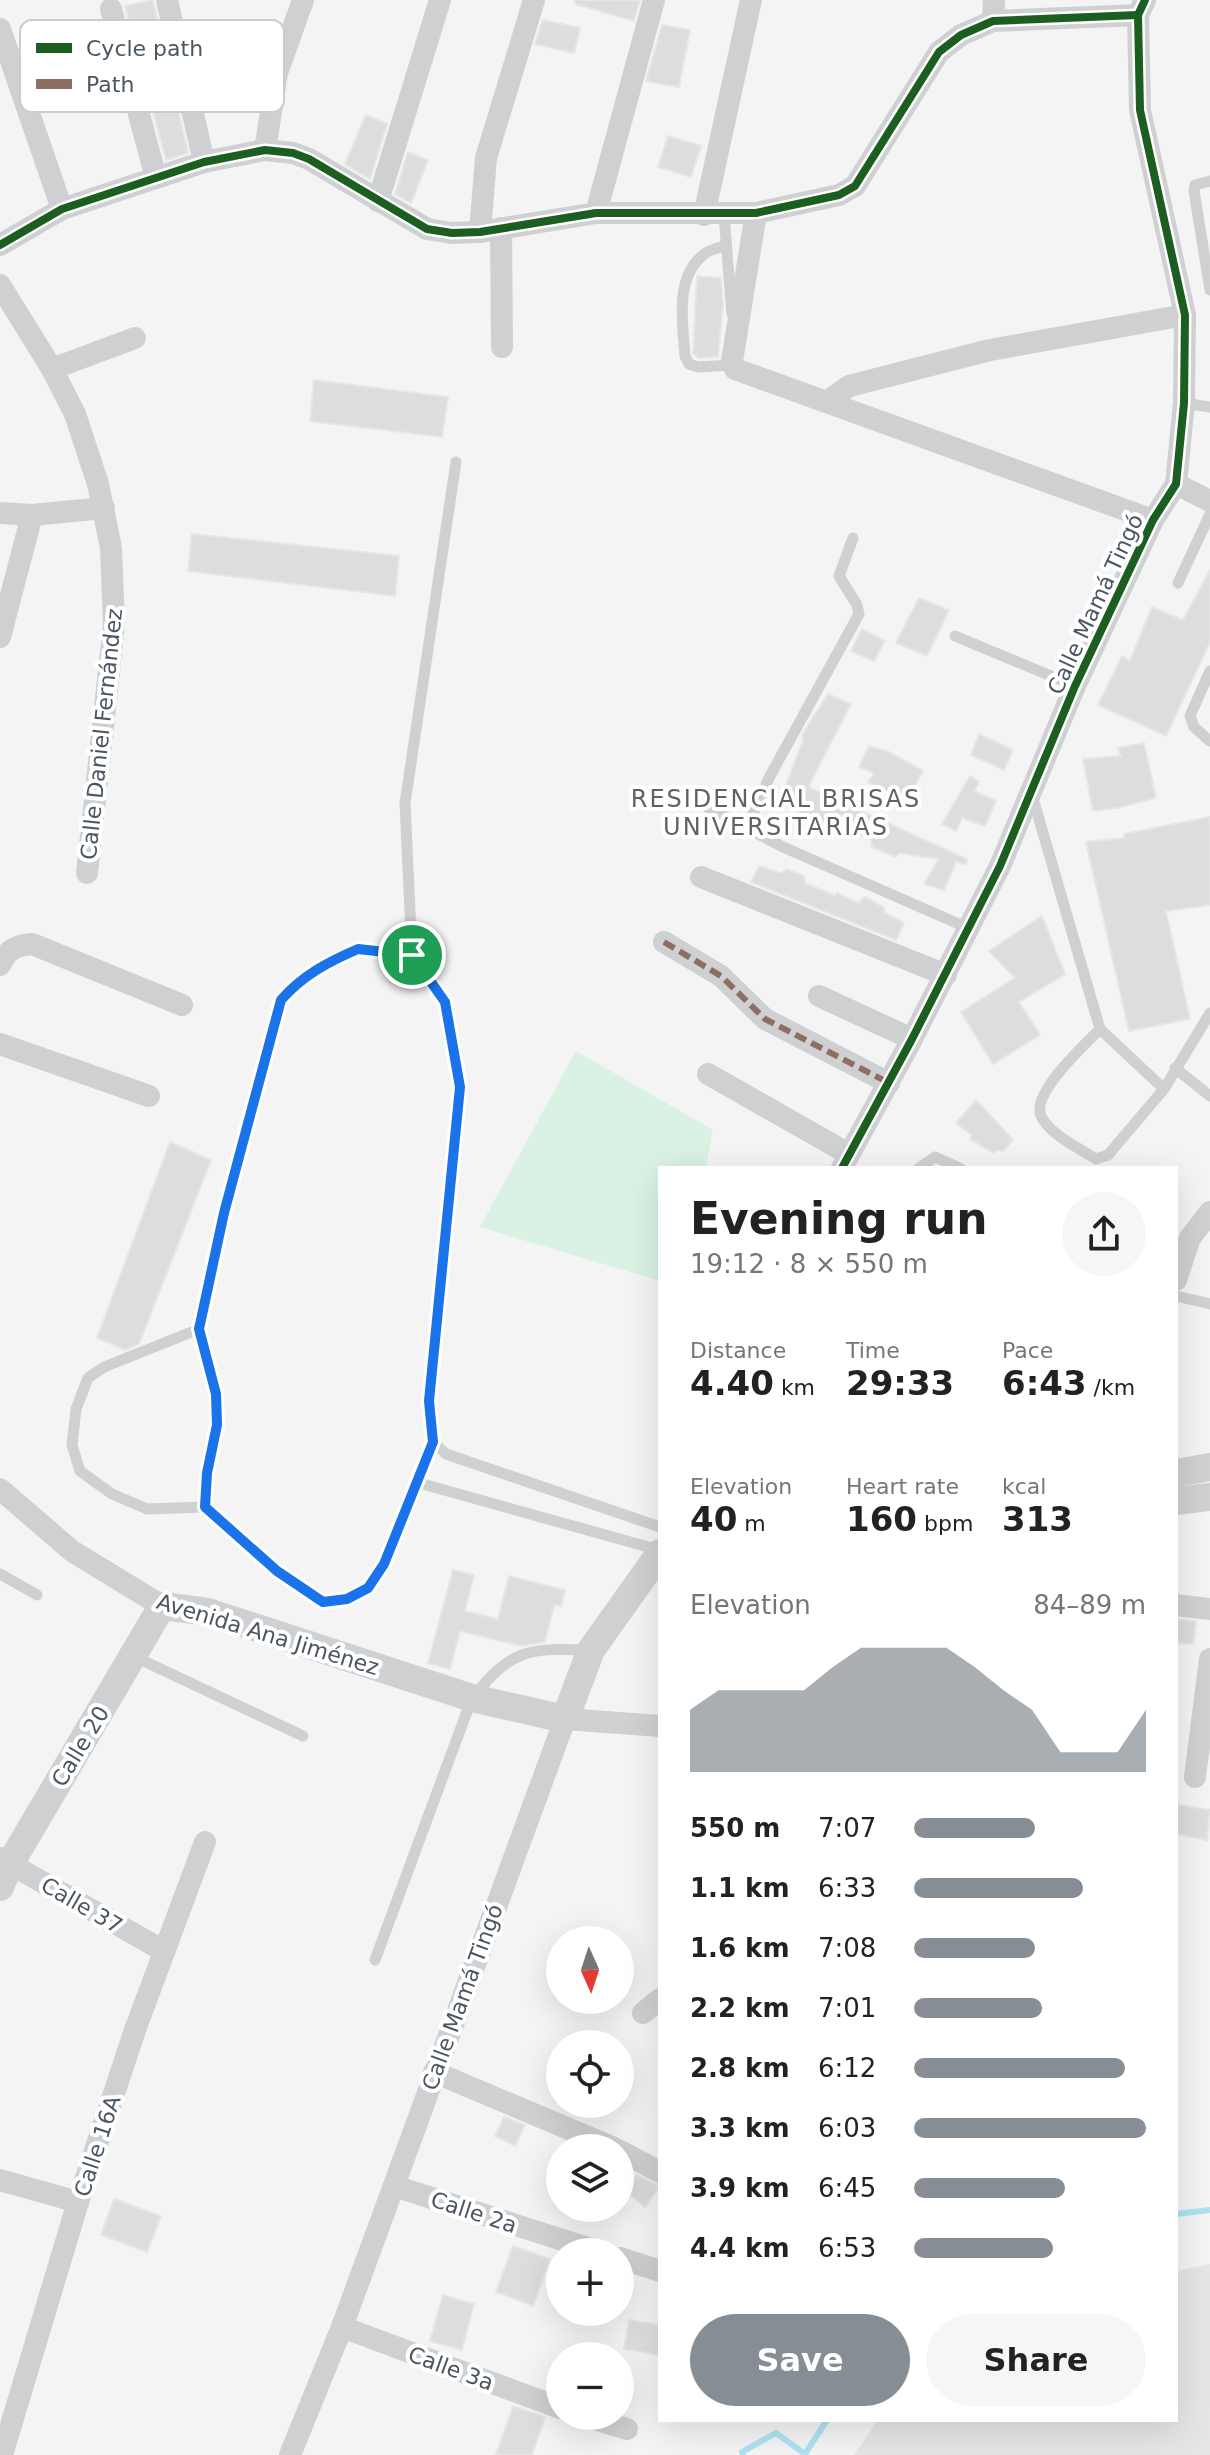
<!DOCTYPE html>
<html lang="en">
<head>
<meta charset="utf-8">
<style>
	:root { --surface:#fff; --page:#f6f6f6; --text:#222; --muted:#767676; --accent:#868d94 }
	body { margin:0; font-family:"DejaVu Sans",sans-serif; background:var(--page); color:var(--text); height:100vh; display:flex; flex-direction:column; font-size:30px; white-space:nowrap }
	* { box-sizing:border-box; margin:0 }
	p { font-size:26px; color:var(--muted) }
	.icon { flex:none; width:44px; height:44px; fill:none; stroke:currentColor; stroke-width:2; stroke-linecap:round; stroke-linejoin:round }
	.map { position:relative; flex:1; overflow:hidden }
	.side { position:absolute; left:658px; top:1166px; width:520px; height:1256px; display:flex; flex-direction:column; background:var(--surface); border-radius:0px; box-shadow:0 8px 32px #0002 }
	.side>* { flex:none }
	.needle { width:52px; rotate:177deg }
	.controls { position:absolute; left:546px; top:1926px; display:grid; gap:16px }
	.controls a { display:grid; place-items:center; width:88px; height:88px; border-radius:50%; background:var(--surface); box-shadow:0 8px 32px #0002; font-size:40px }
	.pin { position:absolute; display:grid; place-items:center; width:68px; height:68px; color:#fff; margin:-34px; border:4px solid #fff; border-radius:50%; box-shadow:0 2px 8px #0007 }
	.round { display:grid; place-items:center; flex:none; width:84px; height:84px; border-radius:42px; background:var(--page) }
	.head { display:flex; align-items:center; justify-content:space-between; height:136px; padding:0 32px }
	h1 { font-size:44px; font-weight:700; line-height:60px }
	.stats { display:grid; grid-template-columns:repeat(3,1fr); gap:12px; height:136px; padding:8px 32px }
	.stats div { display:grid; align-content:center }
	.stats b { font-size:34px; font-weight:700 }
	.stats small { font-size:22px; font-weight:400 }
	.stats p { font-size:22px }
	.chart { height:224px; padding:16px 32px }
	.chart p { display:flex; justify-content:space-between }
	.chart svg { width:100%; height:144px; margin-top:8px; fill:var(--accent); opacity:.7 }
	.cta { display:flex; gap:16px; margin-top:auto; padding:16px 32px }
	.cta a { flex:1; height:92px; border-radius:48px; background:var(--accent); color:#fff; font-size:32px; font-weight:700; line-height:92px; text-align:center }
	.cta a+a { background:var(--page); color:var(--text) }
	ul { padding:0 32px; list-style:none; font-size:26px }
	li { display:grid; grid-template-columns:128px 96px 1fr; align-items:center; height:60px }
	li i { height:20px; border-radius:10px; background:var(--accent) }
	.map>svg:first-child { display:block }
	.education { fill:#e6e5e6 }
	.green { fill:#d9f2e3 }
	.lines { fill:none; stroke-linecap:round; stroke-linejoin:round }
	.stream { stroke:#aee2f0; stroke-width:6 }
	.building { fill:#ddddde; stroke:#e5e6e7; stroke-width:2 }
	.service { stroke:#ced0d2; stroke-width:11 }
	.minor { stroke:#ced0d2; stroke-width:22 }
	.tertiary { stroke:#ced0d2; stroke-width:28 }
	.quiet { stroke:#8d6e63; stroke-width:6; stroke-dasharray:12 6; stroke-linecap:butt }
	.cycleway-casing { stroke:#fff; stroke-width:13 }
	.cycleway { stroke:#1b5e20; stroke-width:8 }
	.route-casing { stroke:#fff; stroke-width:16 }
	.route { stroke:#1a73e8; stroke-width:10 }
	.labels { text-anchor:middle; stroke-width:8; stroke-linejoin:round; paint-order:stroke }
	.street-label { font-size:22px; fill:#4a5661; stroke:#fff }
	.neighbourhood-label { font-size:24px; letter-spacing:2px; fill:#5f6368; stroke:#fff }
	.key { fill:#fff; stroke:#c9ccd0; stroke-width:2 }
	.key-label { font-size:22px; fill:#4a5661 }
</style>
</head>
<body>
<div class="map">
<svg width="1210" height="2455" viewBox="0 0 1210 2455">
	<rect width="100%" height="100%" fill="#f4f4f4"/>
	<path class="education" d="M 1210,2264 L 1210,2455 L 854,2455 L 878,2420 L 1176,2420 L 1176,2271 Z"/>
	<path class="green" d="M 576,1051 L 713,1130 L 706,1168 L 660,1168 L 660,1281 L 480,1227 Z"/>
	<g class="lines">
		<g class="stream">
			<path d="M 1176,2214 L 1210,2210"/>
			<path d="M 743,2455 L 742,2452 L 776,2433 L 805,2454 L 827,2420"/>
		</g>
	</g>
	<g class="building">
		<path d="M 153,0 L 188,153 L 166,160 L 125,6 Z"/>
		<path d="M 575,0 L 640,0 L 634,21 L 575,4 Z"/>
		<path d="M 543,20 L 580,28 L 574,53 L 535,44 Z"/>
		<path d="M 662,25 L 690,30 L 679,87 L 646,81 Z"/>
		<path d="M 366,115 L 387,124 L 370,179 L 345,164 Z"/>
		<path d="M 668,136 L 701,146 L 691,177 L 658,167 Z"/>
		<path d="M 408,152 L 428,160 L 411,203 L 395,194 Z"/>
		<path d="M 697,276 L 721,278 L 723,304 L 718,357 L 699,358 L 693,354 Z"/>
		<path d="M 314,380 L 448,397 L 442,437 L 310,421 Z"/>
		<path d="M 192,534 L 399,556 L 395,596 L 188,571 Z"/>
		<path d="M 1210,570 L 1210,642 L 1166,736 L 1098,705 L 1122,656 L 1130,661 L 1152,607 L 1183,620 Z"/>
		<path d="M 919,598 L 949,610 L 927,656 L 896,643 Z"/>
		<path d="M 862,629 L 885,641 L 874,661 L 851,651 Z"/>
		<path d="M 828,694 L 851,704 L 808,787 L 967,859 L 966,864 L 956,862 L 944,890 L 924,884 L 939,859 L 899,853 L 895,857 L 872,847 L 871,839 L 824,822 L 815,826 L 798,819 L 799,810 L 779,804 L 803,740 L 802,735 Z"/>
		<path d="M 979,734 L 1013,750 L 1004,770 L 971,755 Z"/>
		<path d="M 1144,743 L 1156,798 L 1117,808 L 1093,811 L 1083,759 L 1121,756 L 1118,748 Z"/>
		<path d="M 869,746 L 889,752 L 923,771 L 907,800 L 868,782 L 874,773 L 859,767 Z"/>
		<path d="M 970,776 L 979,781 L 975,791 L 996,801 L 985,826 L 962,818 L 956,831 L 942,824 Z"/>
		<path d="M 1210,817 L 1210,905 L 1166,911 L 1190,1019 L 1129,1031 L 1086,842 L 1124,838 L 1124,834 Z"/>
		<path d="M 759,866 L 780,873 L 787,869 L 804,876 L 805,883 L 836,896 L 837,893 L 858,903 L 865,897 L 883,907 L 885,913 L 904,923 L 896,940 L 751,882 Z"/>
		<path d="M 1042,916 L 1065,974 L 1019,1002 L 1040,1035 L 993,1064 L 961,1012 L 1015,978 L 989,951 Z"/>
		<path d="M 976,1100 L 1013,1140 L 1003,1151 L 997,1150 L 994,1153 L 970,1139 L 972,1135 L 956,1123 Z"/>
		<path d="M 170,1142 L 211,1160 L 139,1344 L 125,1350 L 97,1338 Z"/>
		<path d="M 453,1570 L 474,1575 L 465,1611 L 498,1619 L 509,1576 L 565,1590 L 561,1606 L 554,1605 L 545,1642 L 521,1646 L 460,1631 L 450,1669 L 428,1663 Z"/>
		<path d="M 1176,1619 L 1196,1621 L 1193,1644 L 1176,1643 Z"/>
		<path d="M 1176,1804 L 1210,1810 L 1207,1840 L 1176,1834 Z"/>
		<path d="M 504,2117 L 525,2125 L 515,2146 L 495,2136 Z"/>
		<path d="M 636,2175 L 660,2186 L 645,2207 L 624,2190 Z"/>
		<path d="M 114,2199 L 161,2216 L 147,2252 L 101,2235 Z"/>
		<path d="M 513,2246 L 550,2259 L 533,2306 L 496,2292 Z"/>
		<path d="M 443,2295 L 474,2304 L 462,2350 L 430,2341 Z"/>
		<path d="M 629,2320 L 660,2325 L 660,2355 L 624,2349 Z"/>
		<path d="M 513,2406 L 545,2417 L 532,2455 L 496,2455 Z"/>
	</g>
	<g class="lines">
		<g class="service">
			<path d="M 1210,181 L 1195,185 L 1194,191 L 1210,290"/>
			<path d="M 724,215 L 732,314"/>
			<path d="M 726,245 C 719,248 708,250 703,255 C 674,279 683,324 685,356 L 689,364 L 698,367 L 733,365"/>
			<path d="M 1184,403 L 1210,407"/>
			<path d="M 456,462 L 405,803 L 412,955 L 445,1002 L 460,1087 L 429,1401 L 433,1442 L 446,1454 L 660,1527"/>
			<path d="M 1178,583 L 1210,514"/>
			<path d="M 955,636 L 1075,686"/>
			<path d="M 1210,671 L 1190,716 L 1194,727 L 1210,741"/>
			<path d="M 1032,795 L 1100,1029 L 1164,1089"/>
			<path d="M 708,808 L 783,847 L 968,928"/>
			<path d="M 747,827 L 770,776 L 859,614 L 857,605 L 839,576 L 853,538"/>
			<path d="M 412,955 C 396,953 377,948 361,949 C 334,950 298,981 281,1000 L 224,1213 L 199,1329 L 216,1394 L 217,1425 L 207,1473 L 205,1507 L 277,1571 L 323,1602 C 338,1600 351,1599 365,1590 C 384,1578 409,1506 419,1483 L 659,1550"/>
			<path d="M 1100,1029 C 1085,1045 1031,1093 1041,1116 C 1050,1135 1079,1148 1096,1159 L 1108,1155 L 1164,1089 L 1210,1013"/>
			<path d="M 1175,1068 L 1210,1096"/>
			<path d="M 919,1168 L 935,1157 L 960,1168"/>
			<path d="M 1176,1296 L 1210,1304"/>
			<path d="M 199,1329 L 104,1367 L 88,1378 L 76,1409 L 72,1445 L 80,1471 L 112,1494 L 147,1509 L 205,1507"/>
			<path d="M 419,1483 L 433,1442"/>
			<path d="M 0,1574 L 37,1595"/>
			<path d="M 133,1656 L 303,1736"/>
			<path d="M 375,1960 L 472,1698 C 513,1648 528,1648 590,1650"/>
		</g>
		<g class="minor">
			<path d="M 167,0 L 204,162"/>
			<path d="M 111,9 L 156,178"/>
			<path d="M 993,21 L 994,0"/>
			<path d="M 0,29 L 62,209"/>
			<path d="M 265,150 L 277,73 L 303,0"/>
			<path d="M 378,201 L 440,0"/>
			<path d="M 596,213 L 654,0"/>
			<path d="M 756,213 L 732,361 L 735,369 L 1153,520"/>
			<path d="M 704,215 L 751,0"/>
			<path d="M 501,228 L 502,347"/>
			<path d="M 480,232 L 486,158 L 534,0"/>
			<path d="M 0,245 L 62,209 L 204,162 L 265,150 L 293,153 L 309,159 L 427,229 L 452,233 L 480,232 L 596,213 L 756,213 L 839,195 L 855,186 L 939,52 L 961,35 L 993,21 L 1138,15"/>
			<path d="M 0,285 L 52,369 L 75,414 L 98,484 L 111,548 L 114,625 L 87,873"/>
			<path d="M 52,369 L 135,338"/>
			<path d="M 828,401 L 849,386 L 990,350 L 1185,315"/>
			<path d="M 1176,484 L 1210,501"/>
			<path d="M 0,513 L 32,515"/>
			<path d="M 0,637 L 32,515 L 104,508"/>
			<path d="M 701,877 L 946,975"/>
			<path d="M 664,942 L 721,976 L 765,1019 L 889,1083"/>
			<path d="M 0,965 C 7,950 16,945 32,944 L 182,1005"/>
			<path d="M 819,996 L 912,1039"/>
			<path d="M 0,1044 L 149,1096"/>
			<path d="M 708,1074 L 849,1154"/>
			<path d="M 842,1168 L 912,1039 L 1000,866 L 1075,686 L 1153,520 L 1176,484 L 1184,403 L 1185,315 L 1140,110 L 1138,15 L 1145,0"/>
			<path d="M 1176,1280 L 1190,1238 L 1210,1212"/>
			<path d="M 0,1489 L 72,1551 L 162,1606"/>
			<path d="M 1176,1605 L 1210,1609"/>
			<path d="M 1195,1777 L 1210,1659"/>
			<path d="M 0,1858 L 164,1951"/>
			<path d="M 643,2013 L 660,1999"/>
			<path d="M 434,2072 L 614,2148"/>
			<path d="M 620,2151 L 660,2172"/>
			<path d="M 0,2180 L 78,2202"/>
			<path d="M 394,2186 L 600,2252"/>
			<path d="M 620,2258 L 660,2271"/>
			<path d="M 342,2327 L 560,2408"/>
			<path d="M 584,2416 L 627,2429"/>
			<path d="M 2,2455 L 78,2202 L 135,2030 L 205,1842"/>
			<path d="M 290,2455 L 342,2327 L 565,1719 L 660,1726"/>
		</g>
		<g class="tertiary">
			<path d="M 1176,1473 L 1210,1467"/>
			<path d="M 1176,1501 L 1210,1497"/>
			<path d="M 0,1887 L 10,1864 L 162,1606 L 208,1612 L 472,1698 L 565,1719 L 591,1650 L 660,1553"/>
		</g>
		<path class="quiet" d="M 664,942 L 721,976 L 765,1019 L 889,1083"/>
		<g class="cycleway-casing">
			<g id="cycleway">
				<path d="M 0,245 L 62,209 L 204,162 L 265,150 L 293,153 L 309,159 L 427,229 L 452,233 L 480,232 L 596,213 L 756,213 L 839,195 L 855,186 L 939,52 L 961,35 L 993,21 L 1138,15"/>
				<path d="M 842,1168 L 912,1039 L 1000,866 L 1075,686 L 1153,520 L 1176,484 L 1184,403 L 1185,315 L 1140,110 L 1138,15 L 1145,0"/>
			</g>
		</g>
		<use href="#cycleway" class="cycleway"/>
	</g>
	<g class="lines">
		<g class="route-casing">
			<path id="route" d="M 358,949 L 412,955 L 445,1002 L 460,1087 L 429,1401 L 433,1442 L 384,1564 L 368,1588 L 347,1599 L 323,1602 L 277,1571 L 205,1507 L 207,1473 L 217,1425 L 216,1394 L 199,1329 L 224,1213 L 281,1000 C 303,975 328,962 358,949 Z"/>
		</g>
		<use href="#route" class="route"/>
	</g>
	<g class="labels">
		<g class="street-label">
			<text transform="translate(1095 604) rotate(-65)" y="8">Calle Mamá Tingó</text>
			<text transform="translate(101 734) rotate(-84)" y="8">Calle Daniel Fernández</text>
			<text transform="translate(268 1634) rotate(17)" y="8">Avenida Ana Jiménez</text>
			<text transform="translate(80 1746) rotate(-59)" y="8">Calle 20</text>
			<text transform="translate(82 1905) rotate(30)" y="8">Calle 37</text>
			<text transform="translate(462 1997) rotate(-70)" y="8">Calle Mamá Tingó</text>
			<text transform="translate(97 2146) rotate(-72)" y="8">Calle 16A</text>
			<text transform="translate(474 2212) rotate(18)" y="8">Calle 2a</text>
			<text transform="translate(451 2368) rotate(20)" y="8">Calle 3a</text>
		</g>
		<g class="neighbourhood-label">
			<text x="776" y="807">RESIDENCIAL BRISAS<tspan x="776" dy="28">UNIVERSITARIAS</tspan></text>
		</g>
	</g>
	<rect x="20" y="20" width="264" height="92" rx="12" class="key"/>
	<rect x="36" y="43" width="36" height="10" fill="#1b5e20"/>
	<rect x="36" y="79" width="36" height="10" fill="#8d6e63"/>
	<g class="key-label">
		<text x="86" y="56">Cycle path</text>
		<text x="86" y="92">Path</text>
	</g>
</svg>
<div class="controls">
<a><svg class="needle" viewBox="-14 -14 28 28"><path d="M0-13l5 13h-10z" fill="#e53935"/><path d="M0 13l5-13h-10z" fill="#767676"/></svg></a>
<a><svg class="icon" aria-label="locate" viewBox="0 0 24 24"><circle cx="12" cy="12" r="6"/><path d="M12 2v4M12 18v4M2 12h4M18 12h4"/></svg></a>
<a><svg class="icon" aria-label="layers" viewBox="0 0 24 24"><path d="M12 4l9 5-9 5-9-5zM3 14l9 5 9-5"/></svg></a>
<a>+</a>
<a>−</a>
</div>
<div class="pin" style="left:412px;top:955px;background:#1e9e55"><svg class="icon" aria-label="arrive" viewBox="0 0 24 24"><path d="M6 21V4h12l-3 4 3 4H6"/></svg></div>
<section class="side">
<div class="head"><div><h1>Evening run</h1><p>19:12 · 8 × 550 m</p></div><a class="round"><svg class="icon" aria-label="share" viewBox="0 0 24 24"><path d="M12 15V3M7 8l5-5 5 5M5 13v7h14v-7"/></svg></a></div>
<div class="stats">
<div><p>Distance</p><b>4.40<small> km</small></b></div>
<div><p>Time</p><b>29:33</b></div>
<div><p>Pace</p><b>6:43<small> /km</small></b></div>
</div>
<div class="stats">
<div><p>Elevation</p><b>40<small> m</small></b></div>
<div><p>Heart rate</p><b>160<small> bpm</small></b></div>
<div><p>kcal</p><b>313</b></div>
</div>
<div class="chart"><p><span>Elevation</span>84–89 m</p>
<svg viewBox="0 0 160 44" preserveAspectRatio="none"><path d="M0 44V25L10 19L20 19L30 19L40 19L50 12L60 6L70 6L80 6L90 6L100 12L110 19L120 25L130 38L140 38L150 38L160 25V44z"/></svg>
</div>
<ul>
<li><b>550 m</b>7:07<i style="width:52%"></i></li>
<li><b>1.1 km</b>6:33<i style="width:73%"></i></li>
<li><b>1.6 km</b>7:08<i style="width:52%"></i></li>
<li><b>2.2 km</b>7:01<i style="width:55%"></i></li>
<li><b>2.8 km</b>6:12<i style="width:91%"></i></li>
<li><b>3.3 km</b>6:03<i style="width:100%"></i></li>
<li><b>3.9 km</b>6:45<i style="width:65%"></i></li>
<li><b>4.4 km</b>6:53<i style="width:60%"></i></li>
</ul>
<div class="cta"><a>Save</a><a>Share</a></div>
</section>
</div>
</body>
</html>
